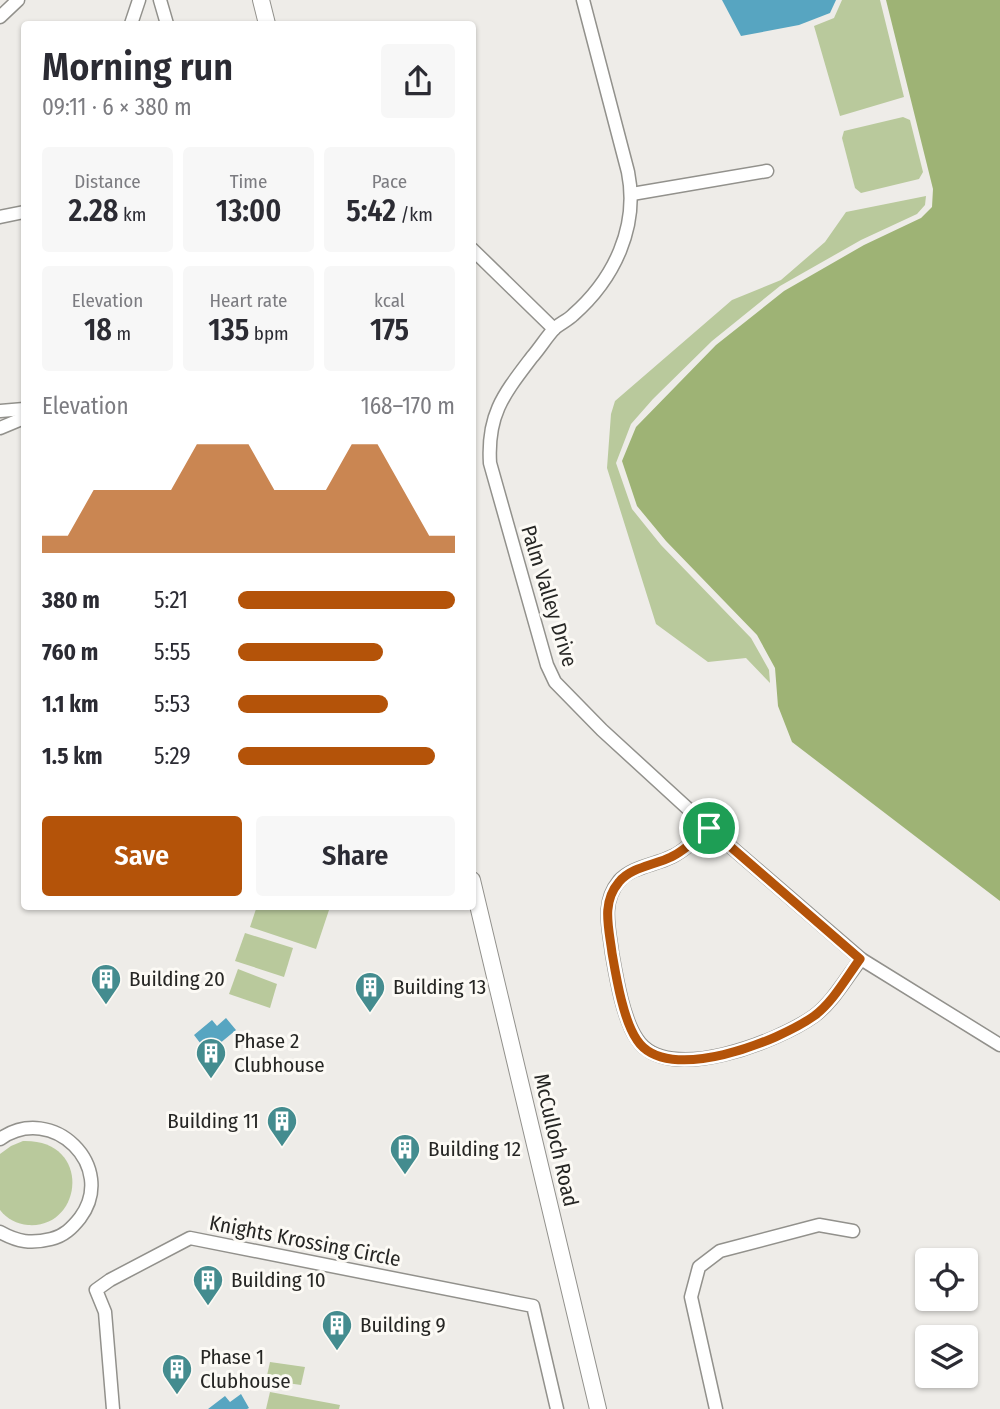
<!DOCTYPE html>
<html lang="en">
<head>
<meta charset="utf-8">
<style>
	:root { --surface:#fff; --page:#f7f7f7; --text:#2b2b33; --muted:#7c7c81; --accent:#b45309 }
	body { margin:0; font-family:"Fira Sans Condensed",sans-serif; background:var(--page); color:var(--text); height:100vh; display:flex; flex-direction:column; font-size:26px; white-space:nowrap }
	* { box-sizing:border-box; margin:0 }
	p { font-size:23px; color:var(--muted) }
	.icon { flex:none; width:38px; height:38px; fill:none; stroke:currentColor; stroke-width:2; stroke-linecap:round; stroke-linejoin:round }
	.map { position:relative; flex:1; overflow:hidden }
	.drawer { position:absolute; left:21px; top:21px; width:455px; height:889px; display:flex; flex-direction:column; background:var(--surface); border-radius:7px; box-shadow:0 2px 5px #0004 }
	.drawer>* { flex:none }
	.tools { position:absolute; left:915px; top:1248px; display:grid; gap:14px }
	.tools a { display:grid; place-items:center; width:63px; height:63px; border-radius:7px; background:var(--surface); box-shadow:0 2px 5px #0004; font-size:35px }
	.pin { position:absolute; display:grid; place-items:center; width:60px; height:60px; color:#fff; margin:-30px; border:4px solid #fff; border-radius:50%; box-shadow:0 2px 7px #0007 }
	.round { display:grid; place-items:center; flex:none; width:74px; height:74px; border-radius:7px; background:var(--page) }
	.summary { display:flex; align-items:center; justify-content:space-between; height:119px; padding:0 21px }
	h1 { font-size:38px; font-weight:600; line-height:52px }
	.figures { display:grid; grid-template-columns:repeat(3,1fr); gap:10px; height:119px; padding:7px 21px }
	.figures div { display:grid; align-content:center; border-radius:7px; background:var(--page); text-align:center }
	.figures b { font-size:30px; font-weight:600 }
	.figures small { font-size:19px; font-weight:400 }
	.figures p { font-size:19px }
	.chart { height:196px; padding:14px 21px }
	.chart p { display:flex; justify-content:space-between }
	.chart svg { width:100%; height:126px; margin-top:7px; fill:var(--accent); opacity:.7 }
	.action { display:flex; gap:14px; margin-top:auto; padding:14px 21px }
	.action a { flex:1; height:80px; border-radius:7px; background:var(--accent); color:#fff; font-size:28px; font-weight:600; line-height:80px; text-align:center }
	.action a+a { background:var(--page); color:var(--text) }
	ul { padding:0 21px; list-style:none; font-size:23px }
	li { display:grid; grid-template-columns:112px 84px 1fr; align-items:center; height:52px }
	li i { height:18px; border-radius:9px; background:var(--accent) }
	.map>svg:first-child { display:block }
	.green { fill:#b9c99c }
	.forest { fill:#9eb375 }
	.water { fill:#57a5c1 }
	.lines { fill:none; stroke-linecap:round; stroke-linejoin:round }
	.street-casing { stroke:#92918c; stroke-width:15 }
	.secondary-casing { stroke:#92918c; stroke-width:18 }
	.street { stroke:#fff; stroke-width:12 }
	.secondary { stroke:#fff; stroke-width:16 }
	.route-casing { stroke:#fff; stroke-width:14 }
	.route { stroke:#b45309; stroke-width:9 }
	.labels { text-anchor:middle; stroke-width:6; stroke-linejoin:round; paint-order:stroke }
	.street-label { font-size:21px; fill:#262624; stroke:#fcfaf5 }
	.poi-label { font-size:21px; fill:#262624; stroke:#fcfaf5; text-anchor:start }
</style>
</head>
<body>
<div class="map">
<svg width="1000" height="1409" viewBox="0 0 1000 1409">
	<rect width="100%" height="100%" fill="#eeece8"/>
	<g class="green">
		<path d="M 842,0 L 880,0 L 904,97 L 840,116 L 814,26 L 834,18 Z"/>
		<path d="M 903,117 L 910,120 L 923,172 L 919,179 L 861,193 L 855,188 L 842,138 L 844,131 Z"/>
		<path d="M 926,196 L 925,205 L 917,214 L 861,240 L 780,286 L 712,341 L 653,399 L 631,424 L 616,463 L 632,509 L 661,545 L 751,638 L 769,670 L 770,683 L 746,658 L 708,662 L 656,624 L 607,468 L 611,414 L 615,401 L 732,300 L 781,280 L 825,242 L 846,212 Z"/>
		<path d="M 257,906 L 330,906 L 330,907 L 316,949 L 250,927 Z"/>
		<path d="M 245,933 L 293,948 L 284,977 L 235,961 Z"/>
		<path d="M 238,969 L 277,984 L 270,1008 L 229,994 Z"/>
		<path d="M 23,1141 C 93,1139 83,1229 28,1225 C 17,1224 7,1219 0,1210 L 0,1154 L 11,1146 Z"/>
		<path d="M 270,1362 L 305,1367 L 301,1385 L 266,1380 Z"/>
		<path d="M 270,1392 L 340,1405 L 339,1409 L 266,1409 Z"/>
	</g>
	<path class="forest" d="M 886,0 L 1000,0 L 1000,901 L 792,742 L 778,706 L 775,668 L 757,635 L 666,541 L 637,506 L 622,461 L 636,427 L 716,345 L 784,291 L 864,245 L 921,218 L 932,207 L 933,189 Z"/>
	<g class="water">
		<path d="M 722,0 L 836,0 L 830,13 L 799,25 L 741,36 Z"/>
		<path d="M 226,1018 L 236,1030 L 219,1044 L 214,1039 L 204,1048 L 194,1035 L 212,1020 L 217,1026 Z"/>
		<path d="M 241,1394 L 249,1408 L 247,1409 L 208,1409 L 225,1396 L 230,1402 Z"/>
	</g>
	<g class="lines">
		<g class="street-casing">
			<g id="street">
				<path d="M 160,0 L 167,24"/>
				<path d="M 583,0 L 628,172 C 639,227 614,279 573,315 C 568,320 561,323 555,328 C 547,336 540,348 532,357 C 504,394 487,414 490,463 L 547,665 L 555,682 L 602,730 L 709,828 L 861,959 L 1000,1045"/>
				<path d="M 0,17 L 18,0"/>
				<path d="M 131,24 L 139,0"/>
				<path d="M 632,194 L 767,171"/>
				<path d="M 0,217 L 24,212"/>
				<path d="M 472,249 L 554,329"/>
				<path d="M 0,411 L 24,409"/>
				<path d="M 0,428 L 24,418"/>
				<path d="M 709,828 C 698,837 685,851 671,857 C 655,865 631,867 619,881 C 601,903 609,928 612,953 C 616,976 623,1019 637,1039 C 667,1086 779,1041 814,1016 C 833,1002 846,978 861,959"/>
				<path d="M 0,1139 C 53,1102 118,1167 80,1218 C 72,1228 64,1236 51,1239 C 31,1244 18,1242 0,1232"/>
				<path d="M 113,1409 L 105,1312 L 96,1290 L 110,1280 L 190,1238 L 533,1306 L 557,1409"/>
				<path d="M 716,1409 L 691,1297 L 699,1267 L 720,1251 L 819,1225 L 853,1231"/>
			</g>
		</g>
		<g class="secondary-casing">
			<g id="secondary">
				<path d="M 261,0 L 267,24"/>
				<path d="M 472,880 L 598,1409"/>
			</g>
		</g>
		<use href="#street" class="street"/>
		<use href="#secondary" class="secondary"/>
	</g>
	<g class="lines">
		<g class="route-casing">
			<path id="route" d="M 709,828 L 860,959 C 846,978 833,1002 814,1016 C 779,1041 667,1086 637,1040 C 623,1020 616,976 612,953 C 609,928 601,903 619,882 C 631,867 655,865 671,857 C 685,851 698,837 709,828 Z"/>
		</g>
		<use href="#route" class="route"/>
	</g>
	<defs>
		<g id="building-pin" transform="scale(1.575)"><path d="M0 17L-7.5 6A9.5 9.5 0 1 1 7.5 6Z" fill="#448c8f" stroke="#fcfaf5"/><path d="M-4-6H4V6H1V3H-1V6H-4ZM-2.5-4.3h1.7v1.8h-1.7ZM.8-4.3h1.7v1.8H.8ZM-2.5-1h1.7V.8h-1.7ZM.8-1h1.7V.8H.8Z" fill="#fff"/></g>
	</defs>
	<g fill-rule="evenodd">
		<use href="#building-pin" x="106" y="979"/>
		<use href="#building-pin" x="370" y="987"/>
		<use href="#building-pin" x="211" y="1053"/>
		<use href="#building-pin" x="282" y="1121"/>
		<use href="#building-pin" x="405" y="1149"/>
		<use href="#building-pin" x="208" y="1280"/>
		<use href="#building-pin" x="337" y="1325"/>
		<use href="#building-pin" x="177" y="1369"/>
	</g>
	<g class="labels">
		<g class="street-label">
			<text transform="translate(549 596) rotate(73)" y="7">Palm Valley Drive</text>
			<text transform="translate(556 1140) rotate(77)" y="7">McCulloch Road</text>
			<text transform="translate(305 1241) rotate(11)" y="7">Knights Krossing Circle</text>
		</g>
		<g class="poi-label">
			<text x="129" y="986">Building 20</text>
			<text x="393" y="994">Building 13</text>
			<text x="234" y="1048">Phase 2<tspan x="234" dy="24">Clubhouse</tspan></text>
			<text x="259" y="1128" text-anchor="end">Building 11</text>
			<text x="428" y="1156">Building 12</text>
			<text x="231" y="1287">Building 10</text>
			<text x="360" y="1332">Building 9</text>
			<text x="200" y="1364">Phase 1<tspan x="200" dy="24">Clubhouse</tspan></text>
		</g>
	</g>
</svg>
<div class="tools">
<a><svg class="icon" aria-label="locate" viewBox="0 0 24 24"><circle cx="12" cy="12" r="6"/><path d="M12 2v4M12 18v4M2 12h4M18 12h4"/></svg></a>
<a><svg class="icon" aria-label="layers" viewBox="0 0 24 24"><path d="M12 4l9 5-9 5-9-5zM3 14l9 5 9-5"/></svg></a>
</div>
<div class="pin" style="left:709px;top:828px;background:#1e9e55"><svg class="icon" aria-label="arrive" viewBox="0 0 24 24"><path d="M6 21V4h12l-3 4 3 4H6"/></svg></div>
<section class="drawer">
<div class="summary"><div><h1>Morning run</h1><p>09:11 · 6 × 380 m</p></div><a class="round"><svg class="icon" aria-label="share" viewBox="0 0 24 24"><path d="M12 15V3M7 8l5-5 5 5M5 13v7h14v-7"/></svg></a></div>
<div class="figures">
<div><p>Distance</p><b>2.28<small> km</small></b></div>
<div><p>Time</p><b>13:00</b></div>
<div><p>Pace</p><b>5:42<small> /km</small></b></div>
</div>
<div class="figures">
<div><p>Elevation</p><b>18<small> m</small></b></div>
<div><p>Heart rate</p><b>135<small> bpm</small></b></div>
<div><p>kcal</p><b>175</b></div>
</div>
<div class="chart"><p><span>Elevation</span>168–170 m</p>
<svg viewBox="0 0 160 44" preserveAspectRatio="none"><path d="M0 44V38L10 38L20 22L30 22L40 22L50 22L60 6L70 6L80 6L90 22L100 22L110 22L120 6L130 6L140 22L150 38L160 38V44z"/></svg>
</div>
<ul>
<li><b>380 m</b>5:21<i style="width:100%"></i></li>
<li><b>760 m</b>5:55<i style="width:67%"></i></li>
<li><b>1.1 km</b>5:53<i style="width:69%"></i></li>
<li><b>1.5 km</b>5:29<i style="width:91%"></i></li>
</ul>
<div class="action"><a>Save</a><a>Share</a></div>
</section>
</div>
</body>
</html>
